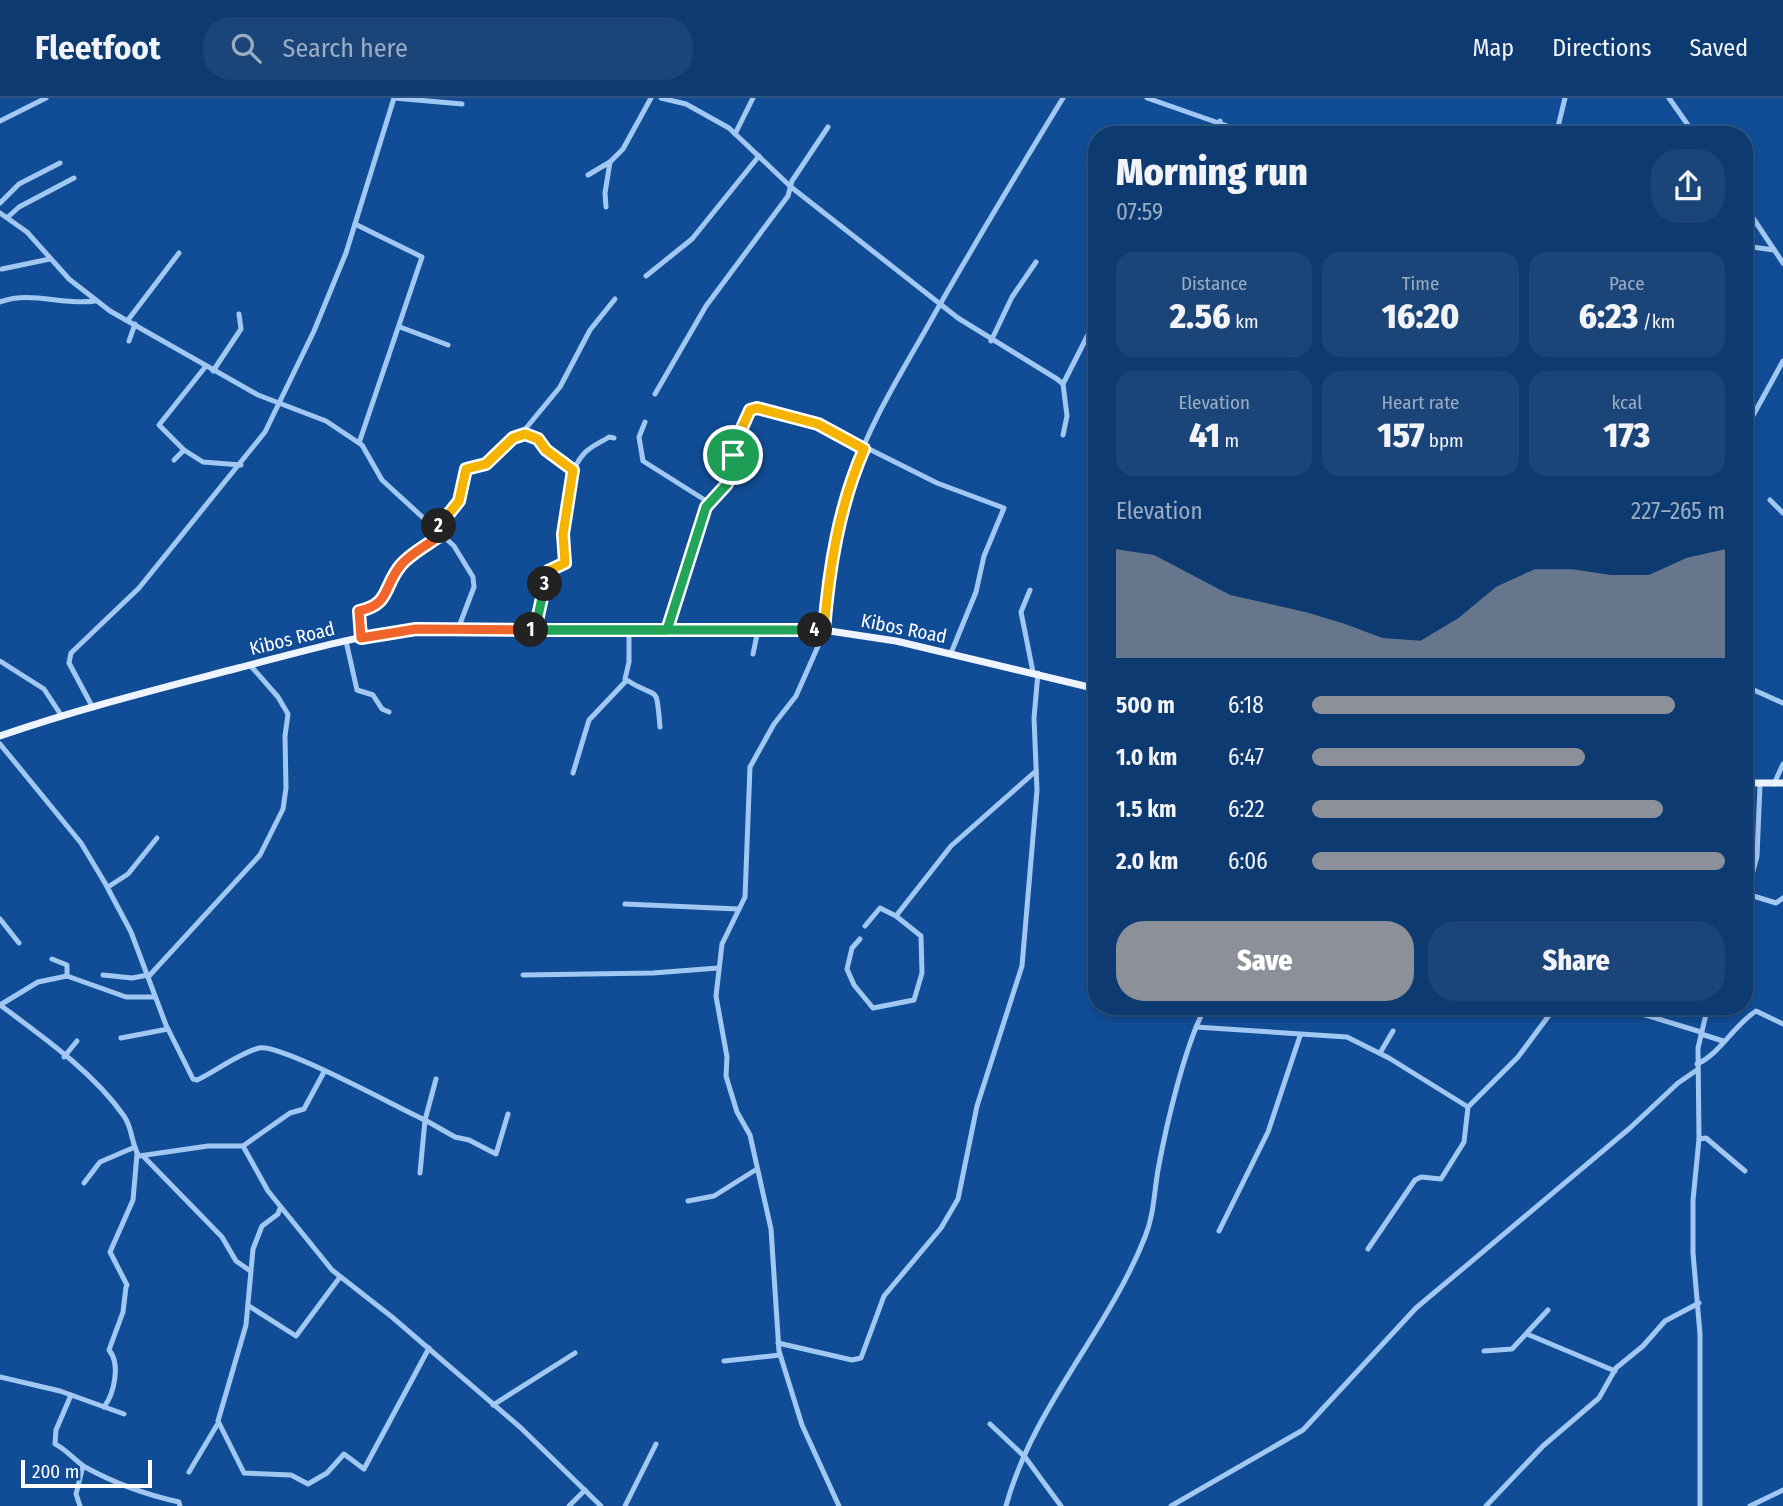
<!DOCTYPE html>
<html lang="en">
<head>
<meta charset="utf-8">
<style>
	:root { --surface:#0d3a70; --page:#1b4578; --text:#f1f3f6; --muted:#9aadc3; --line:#2d5483; --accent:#8c9099 }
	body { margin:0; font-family:"Fira Sans Condensed",sans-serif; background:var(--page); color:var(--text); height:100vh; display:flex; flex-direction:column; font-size:26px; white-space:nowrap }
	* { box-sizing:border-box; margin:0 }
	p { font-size:23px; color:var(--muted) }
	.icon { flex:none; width:38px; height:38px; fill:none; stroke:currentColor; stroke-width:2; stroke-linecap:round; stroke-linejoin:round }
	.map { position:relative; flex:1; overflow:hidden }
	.side { position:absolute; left:1088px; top:28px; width:665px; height:889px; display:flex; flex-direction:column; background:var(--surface); border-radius:28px; box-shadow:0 4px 10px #0003,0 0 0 2px var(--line) }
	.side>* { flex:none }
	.scale { position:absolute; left:21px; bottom:18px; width:131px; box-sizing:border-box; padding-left:7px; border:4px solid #fff; border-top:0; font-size:19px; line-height:24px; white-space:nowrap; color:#fff; -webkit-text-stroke:5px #114d96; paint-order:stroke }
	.pin { position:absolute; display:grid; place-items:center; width:60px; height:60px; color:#fff; margin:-30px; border:4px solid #fff; border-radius:50%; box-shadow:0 2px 7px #0007 }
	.km { position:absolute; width:35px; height:35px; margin:-18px; border-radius:50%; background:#222; color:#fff; font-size:19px; line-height:35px; text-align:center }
	.round { display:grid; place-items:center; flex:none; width:74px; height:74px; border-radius:28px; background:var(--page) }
	.headline { display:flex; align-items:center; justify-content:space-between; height:119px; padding:0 28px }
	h1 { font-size:38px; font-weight:800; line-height:52px }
	.metrics { display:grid; grid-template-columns:repeat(3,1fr); gap:10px; height:119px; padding:7px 28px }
	.metrics div { display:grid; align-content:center; border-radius:18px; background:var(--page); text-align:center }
	.metrics b { font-size:35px; font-weight:800 }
	.metrics small { font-size:19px; font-weight:400 }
	.metrics p { font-size:19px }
	.chart { height:196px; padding:14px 28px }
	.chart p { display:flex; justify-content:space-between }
	.chart svg { width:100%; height:126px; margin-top:7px; fill:var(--accent); opacity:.7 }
	.cta { display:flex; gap:14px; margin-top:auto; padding:14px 28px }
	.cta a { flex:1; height:80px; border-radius:28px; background:var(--accent); color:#fff; font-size:28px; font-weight:800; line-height:80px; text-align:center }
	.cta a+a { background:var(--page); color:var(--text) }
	ul { padding:0 28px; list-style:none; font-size:23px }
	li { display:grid; grid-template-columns:112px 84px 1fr; align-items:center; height:52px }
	li i { height:18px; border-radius:9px; background:var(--accent) }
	header { display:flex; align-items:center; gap:42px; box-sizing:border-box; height:98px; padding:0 35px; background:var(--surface); border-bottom:2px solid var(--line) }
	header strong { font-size:33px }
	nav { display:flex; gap:38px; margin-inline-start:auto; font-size:24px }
	.search { width:490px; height:63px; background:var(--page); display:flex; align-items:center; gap:18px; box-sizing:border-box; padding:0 24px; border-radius:28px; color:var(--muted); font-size:26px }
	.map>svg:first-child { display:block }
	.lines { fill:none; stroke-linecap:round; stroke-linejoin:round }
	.minor { stroke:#a1c7f3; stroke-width:5 }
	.major { stroke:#edf4ff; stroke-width:7 }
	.split-1-casing { stroke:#fff; stroke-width:14 }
	.split-2-casing { stroke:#fff; stroke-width:14 }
	.split-3-casing { stroke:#fff; stroke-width:14 }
	.split-4-casing { stroke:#fff; stroke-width:14 }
	.split-5-casing { stroke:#fff; stroke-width:14 }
	.split-1 { stroke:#22a559; stroke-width:9 }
	.split-2 { stroke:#f0652b; stroke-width:9 }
	.split-3 { stroke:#f5b400; stroke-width:9 }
	.split-4 { stroke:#22a559; stroke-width:9 }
	.split-5 { stroke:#f5b400; stroke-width:9 }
	.labels { text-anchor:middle; stroke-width:5; stroke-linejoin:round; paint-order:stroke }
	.street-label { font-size:19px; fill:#fff; stroke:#114d96 }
</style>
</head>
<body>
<header>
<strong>Fleetfoot</strong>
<div class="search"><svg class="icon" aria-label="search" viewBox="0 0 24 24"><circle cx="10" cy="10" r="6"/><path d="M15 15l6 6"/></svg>Search here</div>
<nav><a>Map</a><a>Directions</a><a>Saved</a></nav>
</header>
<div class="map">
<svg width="1783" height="1408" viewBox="0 0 1783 1408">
	<rect width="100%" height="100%" fill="#114d96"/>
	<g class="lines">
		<g class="minor">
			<path d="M 394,0 L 462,6"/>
			<path d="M 661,0 L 686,6 L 729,30 L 791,89 L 958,220 L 1057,281 L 1063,286 L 1067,318 L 1063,337"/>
			<path d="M 1147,0 L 1253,37"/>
			<path d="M 1669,0 L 1695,37"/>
			<path d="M 0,23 L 46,0"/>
			<path d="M 735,36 L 753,0"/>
			<path d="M 1212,37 L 1220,23"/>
			<path d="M 1556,37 L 1565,0"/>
			<path d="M 588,77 L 610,64 L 623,51 L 651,0"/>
			<path d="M 0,105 L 19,86 L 60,65"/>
			<path d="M 1745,108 L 1783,165"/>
			<path d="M 606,109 L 605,95 L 610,64"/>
			<path d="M 0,115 L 27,134 L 69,181 L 110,213 L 258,297 L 326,323 L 362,347 L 382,382 L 454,448 L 473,479 L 474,489 L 458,531"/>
			<path d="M 8,119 L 19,109 L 74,80"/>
			<path d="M 355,126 L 422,159 L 359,345"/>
			<path d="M 1745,148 L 1774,152"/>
			<path d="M 2,171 L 50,161"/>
			<path d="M 646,178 L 692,141 L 759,58"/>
			<path d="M 0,204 C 31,192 63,208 95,203"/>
			<path d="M 128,222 L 179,155"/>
			<path d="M 400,229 L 448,247"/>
			<path d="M 129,243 L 135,226"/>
			<path d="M 991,243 L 1012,199 L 1036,164"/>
			<path d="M 213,273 L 241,231 L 239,216"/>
			<path d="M 1063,286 L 1097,219"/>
			<path d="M 655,296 L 706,208 L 788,98 L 792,83 L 828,29"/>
			<path d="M 645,324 L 639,339 L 643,363 L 708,404"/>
			<path d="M 1745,332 L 1783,263"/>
			<path d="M 522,335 L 560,289 L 590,232 L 615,201"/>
			<path d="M 865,349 L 937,385 L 1004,410 L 984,458 L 976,494 L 951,555"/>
			<path d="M 184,352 L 159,327 L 206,268"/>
			<path d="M 174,362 L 184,352 L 203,364 L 241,367"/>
			<path d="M 1770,402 L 1783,415"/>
			<path d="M 435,433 L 459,403 L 465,372 L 486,366 L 513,340 L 525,336 L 538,341 L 546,352 L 574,372"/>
			<path d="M 1030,492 L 1021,514 L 1033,574"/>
			<path d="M 535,532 L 548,474 L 565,465 C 565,435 561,384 582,358 C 588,349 600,345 609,339 L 614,340"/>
			<path d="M 629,532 L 629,564 L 625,581 C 659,604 656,582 660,629"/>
			<path d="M 667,532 L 706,409 L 727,386 L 736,343 L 750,312 L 757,310 L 818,326 L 864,351"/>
			<path d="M 819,532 L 819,546 L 796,598 L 774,626 L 750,669 L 745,799 L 722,846 L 716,898 L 727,959 L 726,978 L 737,1014 L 750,1037 L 771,1131 L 779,1253 L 802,1327 L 839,1408"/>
			<path d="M 823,532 C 828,481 836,429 851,381 C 868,329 898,280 925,233 C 969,154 1016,77 1063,0"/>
			<path d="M 361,540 L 359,514 C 391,505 383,488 401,467 C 411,455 429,446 441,437"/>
			<path d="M 346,543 L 357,592 L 373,597 L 382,611 L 389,614"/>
			<path d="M 753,556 L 758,532"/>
			<path d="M 1745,557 L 1747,553"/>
			<path d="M 0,563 L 44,591 L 61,617"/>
			<path d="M 1745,588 L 1783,605"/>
			<path d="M 93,610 L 69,565 L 71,555 L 139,490 L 265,334 L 314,233 L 346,155 L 394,0"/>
			<path d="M 0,646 L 81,745 L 105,785 L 131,834 L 166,927 L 193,981 L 197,982 C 216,973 238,956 259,950 C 280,945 398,1010 425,1022 L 420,1075"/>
			<path d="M 573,675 L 589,622 L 626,583"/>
			<path d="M 1774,686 L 1783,666"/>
			<path d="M 108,789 L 128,776 L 157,740"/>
			<path d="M 1747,796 L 1776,805 L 1783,800"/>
			<path d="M 1745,803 L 1757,758 L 1760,687"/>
			<path d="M 625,806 L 738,811"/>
			<path d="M 0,821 L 19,845"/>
			<path d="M 865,828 L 880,810 L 896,818 L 951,748 L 1036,673"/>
			<path d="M 860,841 L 852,850 L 847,871 L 854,887 L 873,910 L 914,902 L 922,875 L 921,838 L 896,818"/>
			<path d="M 52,861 L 67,867 L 67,878"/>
			<path d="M 103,877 L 132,880 L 148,877"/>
			<path d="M 523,877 L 653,875 L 718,870"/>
			<path d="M 149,878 L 260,757 L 283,711 L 286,690 L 285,638 L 288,616 L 278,599 L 250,567"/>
			<path d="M 0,907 C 43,939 93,974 124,1018 C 133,1031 131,1046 139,1058 L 208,1048 L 243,1048 L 268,1093 L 332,1172 L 392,1219 L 521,1330 L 601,1408"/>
			<path d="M 0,907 L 38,884 L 67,878 L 126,899 L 155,899"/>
			<path d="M 1616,908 L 1701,934"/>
			<path d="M 1196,929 L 1347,939 L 1389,960 L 1468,1009"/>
			<path d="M 1701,936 L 1723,943"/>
			<path d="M 121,940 L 168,931"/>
			<path d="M 1380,955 L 1393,933"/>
			<path d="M 64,959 L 77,943"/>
			<path d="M 1697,966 C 1719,957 1734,927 1756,913 L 1783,926"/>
			<path d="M 436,981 L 425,1022 L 455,1039 L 469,1042 L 496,1056 L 508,1016"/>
			<path d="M 1699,1041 L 1706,1040 L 1745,1073"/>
			<path d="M 243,1048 L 290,1015 L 304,1011 L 324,974"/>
			<path d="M 144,1059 L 222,1139 L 236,1163 L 249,1172"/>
			<path d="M 84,1085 L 100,1064 L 135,1049"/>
			<path d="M 688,1103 L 714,1098 L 757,1071"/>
			<path d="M 280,1110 L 278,1116 L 262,1128 L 253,1151 L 246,1227 L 218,1323 L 244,1375 L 291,1377 L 308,1386 L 327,1375 L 344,1356 L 364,1371 L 429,1250"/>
			<path d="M 1219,1133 L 1268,1034 L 1300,938"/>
			<path d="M 1368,1151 L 1415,1082 L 1421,1079 L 1441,1081 L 1464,1044 L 1468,1009 L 1518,959 L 1556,908"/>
			<path d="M 127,1187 L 110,1154 L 133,1102 L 137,1056"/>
			<path d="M 249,1208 L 296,1238 L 340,1179"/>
			<path d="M 1527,1236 L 1615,1273"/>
			<path d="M 778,1245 L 852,1262 L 861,1260 L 884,1198 L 941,1130 L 958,1101 L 977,1008 L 1022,868 L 1037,692 L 1034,620 L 1038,575"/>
			<path d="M 1484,1253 L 1512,1251 L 1548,1212"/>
			<path d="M 724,1263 L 780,1257"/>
			<path d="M 0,1279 L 60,1293 L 124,1316"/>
			<path d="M 71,1297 L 56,1332 L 55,1346 C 66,1351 74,1362 85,1369 C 114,1385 147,1397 179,1404 L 180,1408"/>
			<path d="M 493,1307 L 575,1255"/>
			<path d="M 104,1309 C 114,1296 121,1266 109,1252 L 123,1214 L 126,1189"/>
			<path d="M 990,1326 L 1025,1359 L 1061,1408"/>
			<path d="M 189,1374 L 217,1327"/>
			<path d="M 80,1408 L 76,1396 L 83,1368"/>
			<path d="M 569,1408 L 585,1392"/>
			<path d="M 625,1408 L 656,1346"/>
			<path d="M 1006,1408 C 1033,1309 1108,1233 1145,1139 C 1154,1117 1154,1095 1158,1072 C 1166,1028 1185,946 1206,908"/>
			<path d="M 1171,1408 L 1303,1332 L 1416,1210 L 1630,1030 L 1678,985 L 1697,972"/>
			<path d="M 1486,1408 L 1543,1348 L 1599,1300 L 1616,1270 L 1643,1248 L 1665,1223 L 1699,1205"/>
			<path d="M 1700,1408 L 1700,1236 L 1693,1155 L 1693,1102 L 1699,1041 L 1698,950 L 1708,908"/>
			<path d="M 1750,1408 L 1783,1392"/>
		</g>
		<g class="major">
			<path d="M 0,638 C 78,611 158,591 238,570 C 297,555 356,537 416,531 L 823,532 L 896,543 L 1097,591"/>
			<path d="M 1745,685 L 1783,685"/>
		</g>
	</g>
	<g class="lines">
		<g class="split-1-casing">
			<path id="split-1" d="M 531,532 L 667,532 L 706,409 L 727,386 L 733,357"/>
		</g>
		<g class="split-2-casing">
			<path id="split-2" d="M 439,428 L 435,433 L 441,437 C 429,446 411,455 401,467 C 383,488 391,506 359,513 L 361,540 L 416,531 L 531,532"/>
		</g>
		<g class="split-3-casing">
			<path id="split-3" d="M 439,428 L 459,403 L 466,371 L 486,366 L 513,340 L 525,336 L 538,341 L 546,352 L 573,372 L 563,436 L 565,465 L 548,473 L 545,486"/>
		</g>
		<g class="split-4-casing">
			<path id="split-4" d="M 545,486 L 535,532 L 815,532"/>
		</g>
		<g class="split-5-casing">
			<path id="split-5" d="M 733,357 L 737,341 L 750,312 L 757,310 L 818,326 L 864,351 C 839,408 829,470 824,532 L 815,532"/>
		</g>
		<use href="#split-1" class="split-1"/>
		<use href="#split-2" class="split-2"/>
		<use href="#split-3" class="split-3"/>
		<use href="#split-4" class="split-4"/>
		<use href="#split-5" class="split-5"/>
	</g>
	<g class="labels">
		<g class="street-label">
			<text transform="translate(904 530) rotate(11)" y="7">Kibos Road</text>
			<text transform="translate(292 540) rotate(-14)" y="7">Kibos Road</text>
		</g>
	</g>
</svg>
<div class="scale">200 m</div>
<div class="pin" style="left:733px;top:357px;background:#1e9e55"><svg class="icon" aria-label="arrive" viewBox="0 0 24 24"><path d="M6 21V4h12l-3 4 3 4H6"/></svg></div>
<b class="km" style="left:531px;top:532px">1</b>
<b class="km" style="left:439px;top:428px">2</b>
<b class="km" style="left:545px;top:486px">3</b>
<b class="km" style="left:815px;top:532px">4</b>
<section class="side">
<div class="headline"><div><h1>Morning run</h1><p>07:59</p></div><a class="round"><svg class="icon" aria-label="share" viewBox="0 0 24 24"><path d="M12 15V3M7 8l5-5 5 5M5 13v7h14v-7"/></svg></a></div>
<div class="metrics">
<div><p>Distance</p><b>2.56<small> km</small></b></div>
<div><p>Time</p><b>16:20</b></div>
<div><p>Pace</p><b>6:23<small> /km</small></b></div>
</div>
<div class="metrics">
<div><p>Elevation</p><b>41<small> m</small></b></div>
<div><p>Heart rate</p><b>157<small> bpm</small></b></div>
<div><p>kcal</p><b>173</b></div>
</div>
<div class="chart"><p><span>Elevation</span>227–265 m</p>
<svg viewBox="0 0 160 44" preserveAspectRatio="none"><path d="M0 44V6L10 8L20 15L30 22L40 25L50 28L60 32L70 37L80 38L90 30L100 19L110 13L120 13L130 15L140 15L150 9L160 6V44z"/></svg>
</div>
<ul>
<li><b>500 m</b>6:18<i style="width:88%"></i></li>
<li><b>1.0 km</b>6:47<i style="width:66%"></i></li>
<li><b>1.5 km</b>6:22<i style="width:85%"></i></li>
<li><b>2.0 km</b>6:06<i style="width:100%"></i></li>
</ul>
<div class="cta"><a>Save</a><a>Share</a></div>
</section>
</div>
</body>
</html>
